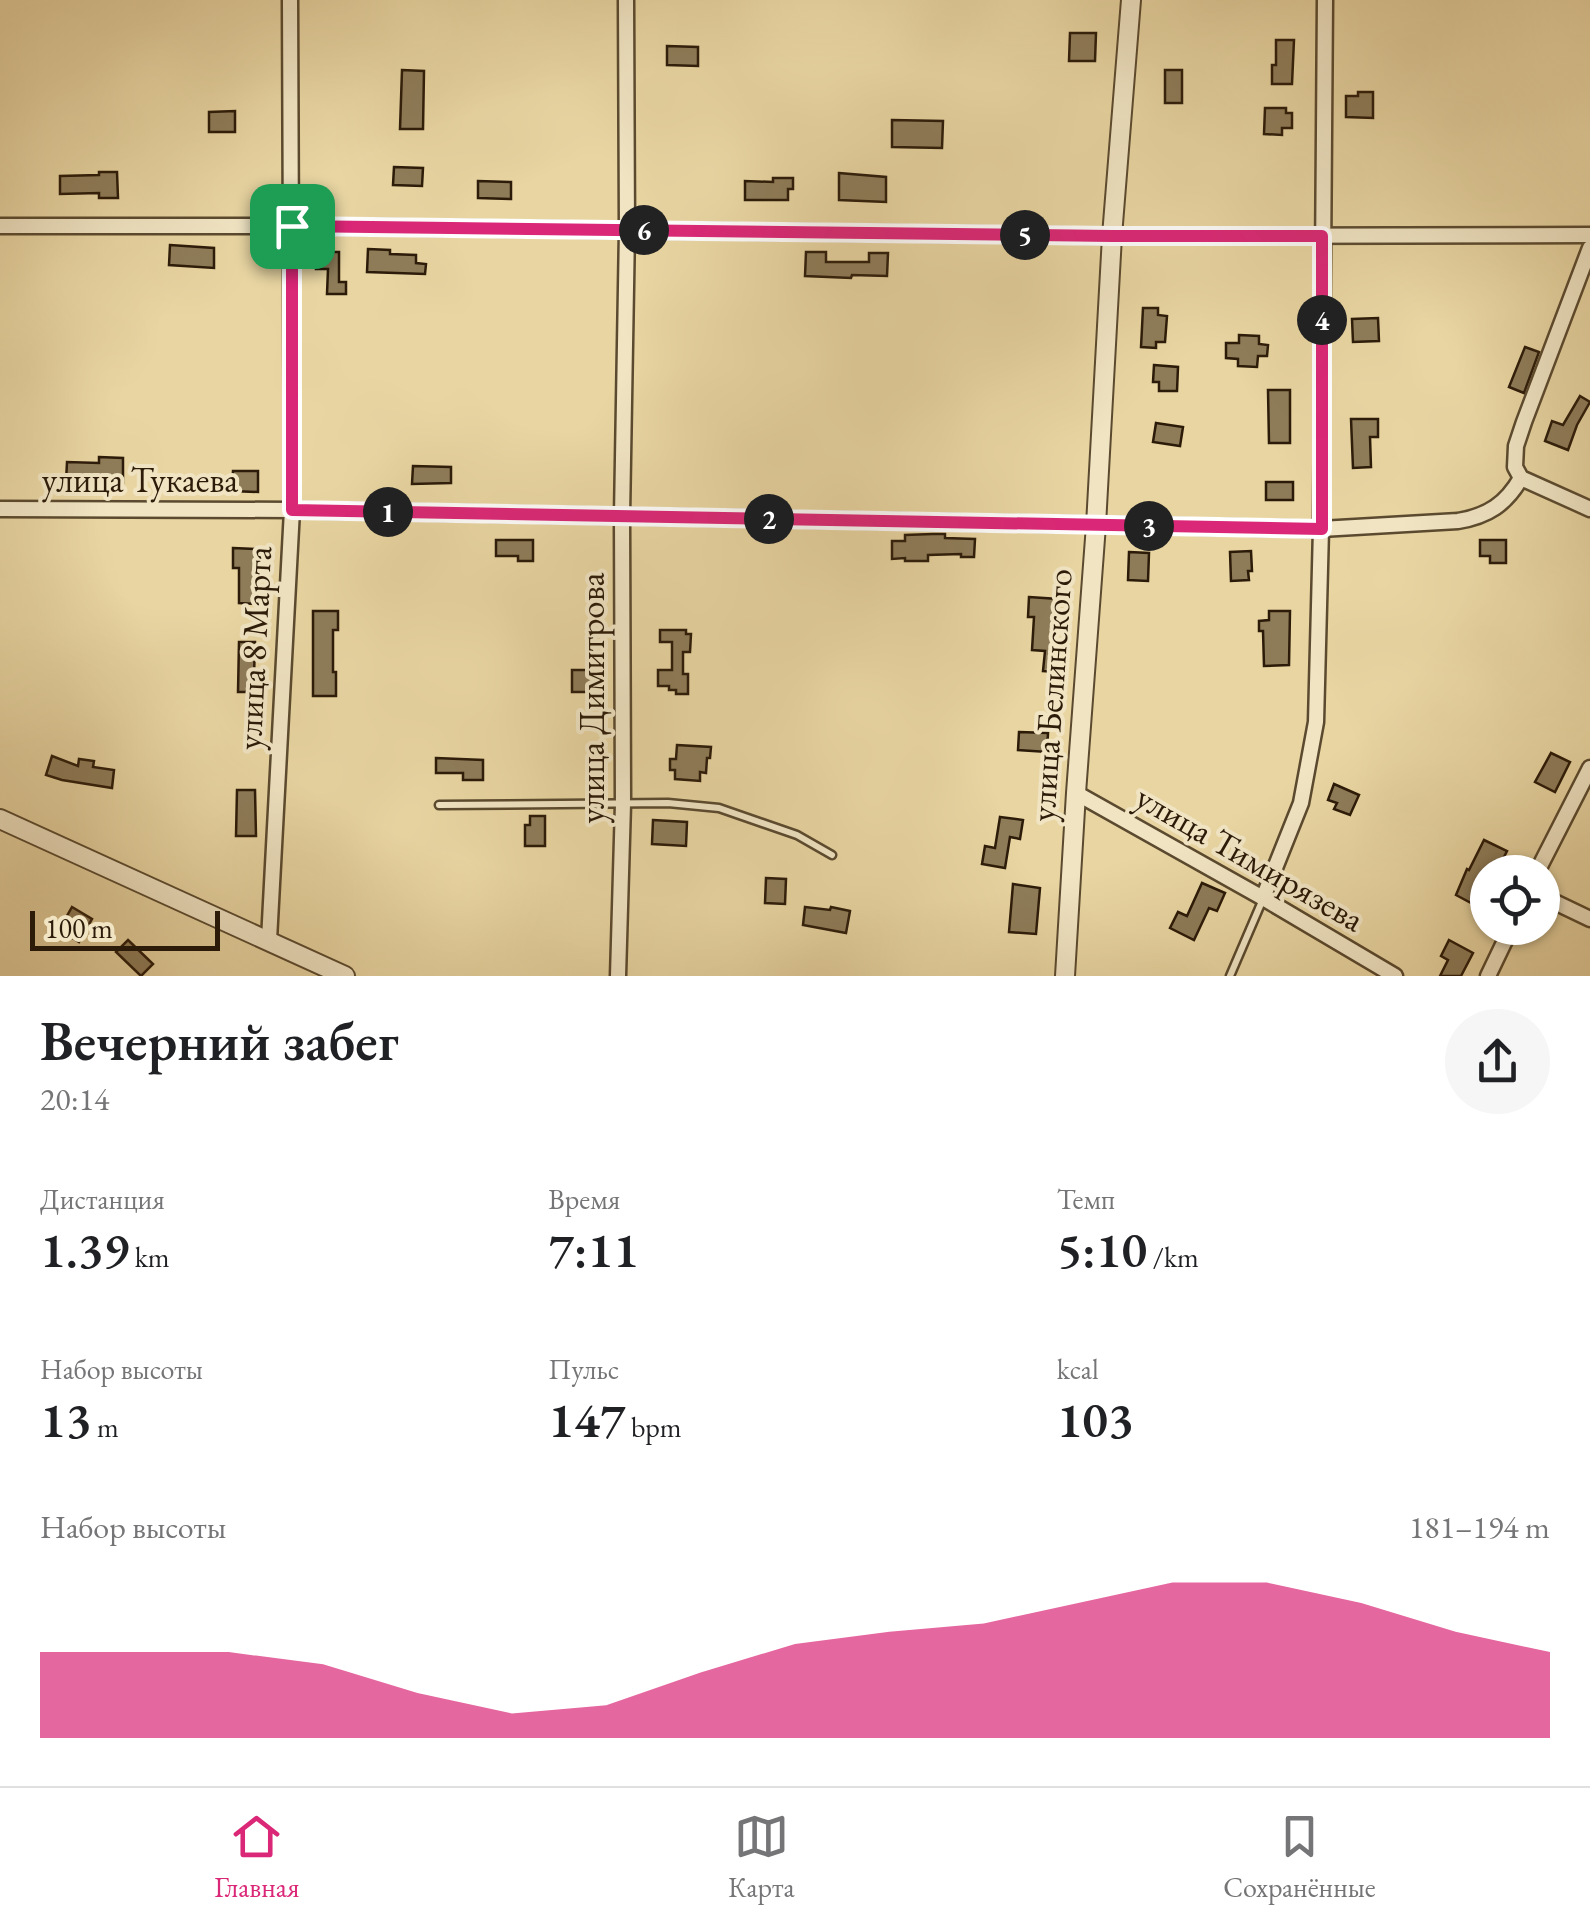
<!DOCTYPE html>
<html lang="ru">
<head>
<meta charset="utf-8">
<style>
	:root { --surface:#fff; --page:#f6f6f6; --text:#202124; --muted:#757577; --line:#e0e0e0; --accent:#db2777 }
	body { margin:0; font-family:"EB Garamond",serif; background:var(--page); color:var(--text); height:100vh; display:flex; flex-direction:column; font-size:38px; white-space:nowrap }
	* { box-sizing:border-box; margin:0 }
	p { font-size:32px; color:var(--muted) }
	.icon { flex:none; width:55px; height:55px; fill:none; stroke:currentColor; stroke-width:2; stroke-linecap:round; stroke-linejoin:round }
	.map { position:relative; height:976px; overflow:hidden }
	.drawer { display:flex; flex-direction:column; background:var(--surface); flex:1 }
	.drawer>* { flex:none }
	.controls { position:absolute; left:1470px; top:855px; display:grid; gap:20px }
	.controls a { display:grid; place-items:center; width:90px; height:90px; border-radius:50%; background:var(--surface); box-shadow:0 2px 8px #0004; font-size:50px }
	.scale { position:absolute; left:30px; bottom:25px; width:190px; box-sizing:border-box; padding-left:10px; border:5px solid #2c1b09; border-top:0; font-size:28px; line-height:35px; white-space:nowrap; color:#2c1b09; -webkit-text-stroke:8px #f0e4c3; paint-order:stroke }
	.pin { position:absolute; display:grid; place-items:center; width:85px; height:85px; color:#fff; margin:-42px; border-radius:20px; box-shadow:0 5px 15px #0006 }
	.km { position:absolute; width:50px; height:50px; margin:-25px; border-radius:50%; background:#222; color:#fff; font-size:28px; line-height:50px; text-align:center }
	.round { display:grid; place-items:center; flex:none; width:105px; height:105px; border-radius:52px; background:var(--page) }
	.head { display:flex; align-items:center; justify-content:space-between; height:170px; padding:0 40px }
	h1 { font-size:55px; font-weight:600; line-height:75px }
	.metrics { display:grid; grid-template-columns:repeat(3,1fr); gap:15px; height:170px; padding:10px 40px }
	.metrics div { display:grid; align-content:center }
	.metrics b { font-size:50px; font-weight:600 }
	.metrics small { font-size:28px; font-weight:400 }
	.metrics p { font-size:28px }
	.chart { height:280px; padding:20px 40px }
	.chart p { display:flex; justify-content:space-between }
	.chart svg { width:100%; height:180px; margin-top:10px; fill:var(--accent); opacity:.7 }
	.tab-bar { display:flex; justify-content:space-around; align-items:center; height:140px; border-top:2px solid var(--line); background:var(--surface); font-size:28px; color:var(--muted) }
	.tab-bar a { display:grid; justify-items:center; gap:5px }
	.tab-bar .active { color:var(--accent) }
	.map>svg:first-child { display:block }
	.building { fill:#8e7c59; stroke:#2c1b09; stroke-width:2.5 }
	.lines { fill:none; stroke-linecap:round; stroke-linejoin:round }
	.service-casing { stroke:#5b4a2f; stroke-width:11 }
	.minor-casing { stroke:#5b4a2f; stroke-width:19 }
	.tertiary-casing { stroke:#5b4a2f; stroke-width:22 }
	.service { stroke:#f0e4c3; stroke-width:6 }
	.minor { stroke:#f0e4c3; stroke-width:14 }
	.tertiary { stroke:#f0e4c3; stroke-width:18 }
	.route-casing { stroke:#fff; stroke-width:20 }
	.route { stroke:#db2777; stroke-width:12 }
	.labels { text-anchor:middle; stroke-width:8; stroke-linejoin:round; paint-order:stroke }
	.street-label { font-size:35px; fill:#2c1b09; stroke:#f0e4c3 }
</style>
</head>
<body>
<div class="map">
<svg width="1590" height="976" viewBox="0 0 1590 976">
	<rect width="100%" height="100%" fill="#e8d5a2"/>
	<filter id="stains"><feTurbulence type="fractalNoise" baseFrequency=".002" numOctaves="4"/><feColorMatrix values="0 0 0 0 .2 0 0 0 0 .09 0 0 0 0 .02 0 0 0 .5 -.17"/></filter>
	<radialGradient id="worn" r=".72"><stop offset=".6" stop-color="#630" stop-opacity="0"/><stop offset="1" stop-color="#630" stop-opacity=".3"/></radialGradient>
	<g class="building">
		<path d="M 1070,33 L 1096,33 L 1095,61 L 1069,61 Z"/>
		<path d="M 1276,40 L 1294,40 L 1292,84 L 1272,84 L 1272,65 L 1276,65 Z"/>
		<path d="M 667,46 L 698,47 L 698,66 L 667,65 Z"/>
		<path d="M 402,70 L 424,71 L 423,129 L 400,129 Z"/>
		<rect x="1165" y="70" width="17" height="33"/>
		<path d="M 1358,92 L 1373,92 L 1373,118 L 1346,117 L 1346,96 L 1358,96 Z"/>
		<path d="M 1265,108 L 1286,108 L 1286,113 L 1292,113 L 1292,128 L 1282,128 L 1282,135 L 1264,134 Z"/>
		<path d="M 235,111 L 235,132 L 209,132 L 209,112 Z"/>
		<path d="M 892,120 L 943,121 L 942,148 L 892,147 Z"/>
		<path d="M 394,167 L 423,168 L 422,186 L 393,185 Z"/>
		<path d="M 99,172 L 117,172 L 118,198 L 99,198 L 99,193 L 60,194 L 60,176 L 99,175 Z"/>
		<path d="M 839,173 L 886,177 L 886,202 L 839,200 Z"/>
		<path d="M 773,178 L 793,178 L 793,189 L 788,189 L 788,200 L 745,200 L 745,181 L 773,182 Z"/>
		<path d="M 478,181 L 511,182 L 511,199 L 478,198 Z"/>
		<path d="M 170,245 L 214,248 L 214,268 L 169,265 Z"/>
		<path d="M 368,249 L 390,250 L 390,254 L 416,255 L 416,263 L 426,264 L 425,274 L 367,272 Z"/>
		<path d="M 317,252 L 339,252 L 339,282 L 346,282 L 346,294 L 327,294 L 328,269 L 316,269 Z"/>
		<path d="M 806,252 L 826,252 L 826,262 L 869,262 L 869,253 L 888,253 L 887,276 L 852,275 L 851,278 L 805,276 Z"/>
		<path d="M 1143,308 L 1158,308 L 1158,315 L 1167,316 L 1165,342 L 1156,342 L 1156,348 L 1141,347 Z"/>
		<path d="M 1378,318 L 1379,341 L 1353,342 L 1352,319 Z"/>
		<path d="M 1239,335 L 1259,336 L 1259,344 L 1268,345 L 1267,356 L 1258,356 L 1257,367 L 1238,366 L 1238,359 L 1226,358 L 1226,343 L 1239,343 Z"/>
		<path d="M 1525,347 L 1539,352 L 1524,393 L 1509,387 Z"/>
		<path d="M 1154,365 L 1178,367 L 1177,391 L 1159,391 L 1159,382 L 1153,382 Z"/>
		<path d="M 1268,390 L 1290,390 L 1290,443 L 1269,443 Z"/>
		<path d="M 1580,396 L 1590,402 L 1577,425 L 1568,450 L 1545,441 L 1552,421 L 1563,425 Z"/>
		<path d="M 1351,419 L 1378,419 L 1378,437 L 1370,437 L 1371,467 L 1353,468 Z"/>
		<path d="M 1156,423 L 1183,427 L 1180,446 L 1153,442 Z"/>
		<path d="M 99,457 L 123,458 L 123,483 L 66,482 L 67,462 L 99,463 Z"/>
		<path d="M 413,466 L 451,467 L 451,483 L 412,484 Z"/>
		<path d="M 233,471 L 258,471 L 258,492 L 232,491 Z"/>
		<rect x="1266" y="482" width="27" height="18"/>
		<path d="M 933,534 L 945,534 L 945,538 L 975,539 L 974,557 L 961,557 L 961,554 L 928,555 L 928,561 L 905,561 L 905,558 L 892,559 L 892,541 L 905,541 L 905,535 Z"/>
		<path d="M 496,540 L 533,540 L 533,561 L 518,561 L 518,556 L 496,556 Z"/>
		<path d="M 1480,540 L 1506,540 L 1506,563 L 1490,563 L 1490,556 L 1480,556 Z"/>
		<path d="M 233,548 L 255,549 L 255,586 L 258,586 L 258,604 L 239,603 L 239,568 L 233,568 Z"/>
		<path d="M 1251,551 L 1252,571 L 1248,571 L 1249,580 L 1231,581 L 1230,552 Z"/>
		<path d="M 1129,552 L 1149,553 L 1148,581 L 1128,580 Z"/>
		<path d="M 1029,597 L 1058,599 L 1054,657 L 1059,657 L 1058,672 L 1043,671 L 1045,651 L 1032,650 L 1034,617 L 1028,617 Z"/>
		<path d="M 313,611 L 338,611 L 338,630 L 333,630 L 333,672 L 336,672 L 336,696 L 313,696 Z"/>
		<path d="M 1269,611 L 1290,611 L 1289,665 L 1264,666 L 1263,631 L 1259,631 L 1259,621 L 1269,620 Z"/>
		<path d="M 660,630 L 686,630 L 686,634 L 691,634 L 690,652 L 683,652 L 683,674 L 688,674 L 688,694 L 676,694 L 676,690 L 669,690 L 669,686 L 658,686 L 658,670 L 672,670 L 672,642 L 660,642 Z"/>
		<path d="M 239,642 L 255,642 L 254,676 L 256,676 L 256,692 L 238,692 Z"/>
		<rect x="572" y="670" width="28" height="22"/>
		<path d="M 1019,732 L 1048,733 L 1047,752 L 1018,750 Z"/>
		<path d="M 677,745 L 711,747 L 710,758 L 707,758 L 706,773 L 700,772 L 700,781 L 675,779 L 675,770 L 670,770 L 670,759 L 676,759 Z"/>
		<path d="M 1551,753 L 1570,762 L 1555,792 L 1535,782 Z"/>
		<path d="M 52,756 L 78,766 L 79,759 L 94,761 L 93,767 L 114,770 L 112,788 L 62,780 L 46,775 Z"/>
		<path d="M 436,758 L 483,760 L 483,780 L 463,780 L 463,773 L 436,773 Z"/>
		<path d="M 1334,784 L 1359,795 L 1350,815 L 1334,809 L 1337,803 L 1328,800 Z"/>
		<path d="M 237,790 L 255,790 L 256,836 L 236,836 Z"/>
		<path d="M 530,816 L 545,816 L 545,846 L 525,846 L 525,825 L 530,825 Z"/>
		<path d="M 1000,817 L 1023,820 L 1020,839 L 1010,837 L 1005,868 L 982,864 L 985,846 L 995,848 Z"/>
		<path d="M 653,820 L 687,822 L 686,846 L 652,844 Z"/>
		<path d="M 1484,840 L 1507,851 L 1498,869 L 1492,866 L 1488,872 L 1473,904 L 1456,895 L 1467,869 L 1469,870 Z"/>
		<path d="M 766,878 L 786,879 L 785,904 L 765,903 Z"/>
		<path d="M 1202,883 L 1225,893 L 1217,911 L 1209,908 L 1194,940 L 1170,928 L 1178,912 L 1187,916 Z"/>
		<path d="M 1013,884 L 1040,888 L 1036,934 L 1009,932 Z"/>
		<path d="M 72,907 L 92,919 L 79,942 L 59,930 Z"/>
		<path d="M 805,907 L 830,910 L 831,907 L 850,911 L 846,933 L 803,925 Z"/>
		<path d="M 128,940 L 153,964 L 141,976 L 116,952 Z"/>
		<path d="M 1449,940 L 1473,953 L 1461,976 L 1440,976 L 1448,960 L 1441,956 Z"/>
	</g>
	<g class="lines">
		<g class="service-casing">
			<g id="service">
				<path d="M 439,805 L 668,803 L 719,808 L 797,835 L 832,855"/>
				<path d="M 1230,976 L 1263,899"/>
			</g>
		</g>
		<g class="minor-casing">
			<g id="minor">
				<path d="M 0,226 L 292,226 L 1112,236 L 1590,235"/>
				<path d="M 1590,248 L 1524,422 L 1516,446 L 1515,467 L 1521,478 L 1590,509"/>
				<path d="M 0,509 L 292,510 L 1321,529 L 1458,521 C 1488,516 1506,504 1521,478"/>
				<path d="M 1076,793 L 1263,898 L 1395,976"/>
				<path d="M 1537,872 L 1590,768"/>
				<path d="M 1542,896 L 1590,919"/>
				<path d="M 1263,898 L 1301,803 L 1316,722 L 1321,529 L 1325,0"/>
				<path d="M 269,940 L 292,510 L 290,0"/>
				<path d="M 618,976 L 623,804 L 622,516 L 627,230 L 626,0"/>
				<path d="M 1488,976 L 1511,928"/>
			</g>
		</g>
		<g class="tertiary-casing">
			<g id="tertiary">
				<path d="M 0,819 L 345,976"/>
				<path d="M 1065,976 L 1076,793 L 1096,525 L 1112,236 L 1131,0"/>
			</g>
		</g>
		<use href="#service" class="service"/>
		<use href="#minor" class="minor"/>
		<use href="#tertiary" class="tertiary"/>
	</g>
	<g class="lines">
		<g class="route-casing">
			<path id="route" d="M 292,226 L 1112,236 L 1322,236 L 1322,529 L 292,510 Z"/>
		</g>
		<use href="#route" class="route"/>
	</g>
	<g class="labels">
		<g class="street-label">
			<text x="140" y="492">улица Тукаева</text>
			<text transform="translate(254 648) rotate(-87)" y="12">улица 8 Марта</text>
			<text transform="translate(1051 695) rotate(-86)" y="12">улица Белинского</text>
			<text transform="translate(592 698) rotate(-90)" y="12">улица Димитрова</text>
			<text transform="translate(1250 858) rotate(30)" y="12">улица Тимирязева</text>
		</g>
	</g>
	<rect width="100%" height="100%" filter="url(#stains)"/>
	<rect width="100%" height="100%" fill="url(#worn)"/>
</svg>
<div class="controls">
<a><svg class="icon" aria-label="locate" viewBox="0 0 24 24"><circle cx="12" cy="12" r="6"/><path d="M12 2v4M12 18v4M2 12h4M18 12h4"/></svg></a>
</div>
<div class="scale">100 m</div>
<div class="pin" style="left:292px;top:226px;background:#1e9e55"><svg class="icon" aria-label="arrive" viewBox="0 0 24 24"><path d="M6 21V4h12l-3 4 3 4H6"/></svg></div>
<b class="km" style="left:388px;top:512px">1</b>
<b class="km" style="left:769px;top:519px">2</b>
<b class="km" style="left:1149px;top:526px">3</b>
<b class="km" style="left:1322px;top:320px">4</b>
<b class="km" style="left:1025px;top:235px">5</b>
<b class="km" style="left:644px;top:230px">6</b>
</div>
<section class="drawer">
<div class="head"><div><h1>Вечерний забег</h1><p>20:14</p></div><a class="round"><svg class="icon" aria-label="share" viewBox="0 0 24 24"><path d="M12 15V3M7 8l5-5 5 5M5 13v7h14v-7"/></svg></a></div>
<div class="metrics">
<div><p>Дистанция</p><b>1.39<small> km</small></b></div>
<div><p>Время</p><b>7:11</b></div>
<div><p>Темп</p><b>5:10<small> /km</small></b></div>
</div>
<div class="metrics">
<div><p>Набор высоты</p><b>13<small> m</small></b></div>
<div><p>Пульс</p><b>147<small> bpm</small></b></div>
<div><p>kcal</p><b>103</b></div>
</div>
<div class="chart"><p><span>Набор высоты</span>181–194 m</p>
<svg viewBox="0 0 160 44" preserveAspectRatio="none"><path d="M0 44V23L10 23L20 23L30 26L40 33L50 38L60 36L70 28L80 21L90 18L100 16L110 11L120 6L130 6L140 11L150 18L160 23V44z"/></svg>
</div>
</section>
<nav class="tab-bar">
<a class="active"><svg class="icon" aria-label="home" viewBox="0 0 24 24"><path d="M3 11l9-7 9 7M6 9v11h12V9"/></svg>Главная</a>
<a><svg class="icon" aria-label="map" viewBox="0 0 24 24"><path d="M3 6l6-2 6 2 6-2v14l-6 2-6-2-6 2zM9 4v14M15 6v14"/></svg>Карта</a>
<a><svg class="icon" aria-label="saved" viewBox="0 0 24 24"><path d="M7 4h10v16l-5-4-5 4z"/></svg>Сохранённые</a>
</nav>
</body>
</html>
